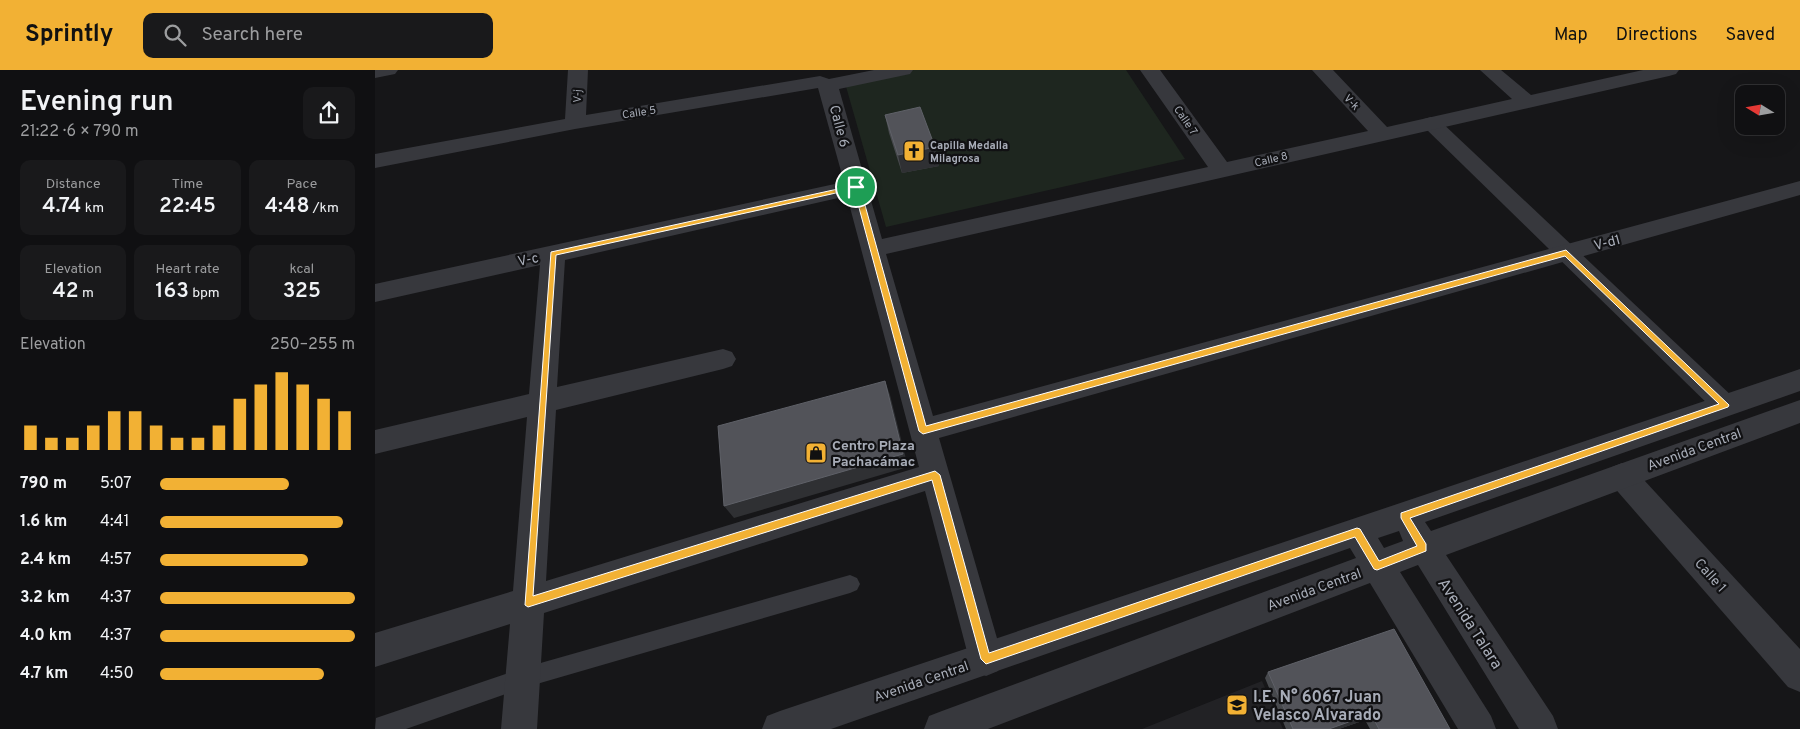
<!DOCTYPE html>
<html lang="en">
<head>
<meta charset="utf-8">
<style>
	:root { --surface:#101012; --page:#19191b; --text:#f1f3f6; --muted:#9c9d9f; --line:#303032; --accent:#f2b134 }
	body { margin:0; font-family:Overpass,sans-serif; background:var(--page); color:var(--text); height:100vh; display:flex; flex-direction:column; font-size:19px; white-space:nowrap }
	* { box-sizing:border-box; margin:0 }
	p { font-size:16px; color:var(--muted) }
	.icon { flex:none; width:28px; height:28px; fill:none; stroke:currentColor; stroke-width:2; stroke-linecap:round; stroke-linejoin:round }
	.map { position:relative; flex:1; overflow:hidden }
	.sheet { display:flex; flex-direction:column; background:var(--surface); width:375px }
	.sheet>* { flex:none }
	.needle { width:32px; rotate:281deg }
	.buttons { position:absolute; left:1360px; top:15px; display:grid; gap:10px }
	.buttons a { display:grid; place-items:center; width:50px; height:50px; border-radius:10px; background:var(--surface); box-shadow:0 5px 20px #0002,0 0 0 1px var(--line); font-size:25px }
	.pin { position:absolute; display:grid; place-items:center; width:42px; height:42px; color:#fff; margin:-21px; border:2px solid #fff; border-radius:50%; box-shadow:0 1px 5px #0007 }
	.round { display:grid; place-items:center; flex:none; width:52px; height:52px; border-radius:10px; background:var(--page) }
	.headline { display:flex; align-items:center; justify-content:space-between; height:85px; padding:0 20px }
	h1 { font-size:28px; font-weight:600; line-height:38px }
	.stats { display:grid; grid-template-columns:repeat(3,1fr); gap:8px; height:85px; padding:5px 20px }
	.stats div { display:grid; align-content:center; border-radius:10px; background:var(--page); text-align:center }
	.stats b { font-size:21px; font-weight:600 }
	.stats small { font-size:14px; font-weight:400 }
	.stats p { font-size:14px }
	.chart { height:140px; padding:10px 20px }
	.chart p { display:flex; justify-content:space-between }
	.chart svg { width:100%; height:90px; margin-top:5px; stroke:var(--accent); stroke-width:6 }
	ul { padding:0 20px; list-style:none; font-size:16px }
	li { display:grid; grid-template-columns:80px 60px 1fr; align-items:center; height:38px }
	li i { height:12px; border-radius:6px; background:var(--accent) }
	header { display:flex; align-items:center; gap:30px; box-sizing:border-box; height:70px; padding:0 25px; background:var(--accent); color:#111 }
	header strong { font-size:24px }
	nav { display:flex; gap:28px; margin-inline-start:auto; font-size:18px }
	.search { width:350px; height:45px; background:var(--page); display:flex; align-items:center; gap:12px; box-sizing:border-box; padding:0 18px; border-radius:10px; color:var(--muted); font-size:19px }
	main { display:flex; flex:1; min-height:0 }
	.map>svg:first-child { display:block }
	.built { fill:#222225 }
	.green { fill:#1e261f }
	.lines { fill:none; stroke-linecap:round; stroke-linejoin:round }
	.service { fill:#37383d; fill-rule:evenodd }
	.pedestrian { fill:#37383d; fill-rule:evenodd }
	.minor { fill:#37383d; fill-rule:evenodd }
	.tertiary { fill:#37383d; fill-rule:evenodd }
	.wall { fill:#47494d }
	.shaded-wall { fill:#2f3033 }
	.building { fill:#525359; stroke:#5f6168 }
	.route { fill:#f2b134; stroke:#fff; fill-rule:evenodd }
	.labels { text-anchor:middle; stroke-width:4.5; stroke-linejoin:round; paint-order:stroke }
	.far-street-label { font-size:11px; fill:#a8adb8; stroke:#111113 }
	.far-poi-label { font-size:11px; font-weight:bold; fill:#a8adb8; stroke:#111113; text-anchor:start }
	.street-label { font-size:14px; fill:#a8adb8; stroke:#111113 }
	.poi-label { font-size:14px; font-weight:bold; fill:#a8adb8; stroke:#111113; text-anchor:start }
	.near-street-label { font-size:16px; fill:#a8adb8; stroke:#111113 }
	.near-poi-label { font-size:16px; font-weight:bold; fill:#a8adb8; stroke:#111113; text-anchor:start }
</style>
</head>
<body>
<header>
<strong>Sprintly</strong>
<div class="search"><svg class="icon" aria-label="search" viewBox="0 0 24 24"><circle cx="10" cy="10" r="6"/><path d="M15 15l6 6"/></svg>Search here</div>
<nav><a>Map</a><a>Directions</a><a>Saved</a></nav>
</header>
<main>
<section class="sheet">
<div class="headline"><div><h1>Evening run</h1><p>21:22 · 6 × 790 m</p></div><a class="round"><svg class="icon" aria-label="share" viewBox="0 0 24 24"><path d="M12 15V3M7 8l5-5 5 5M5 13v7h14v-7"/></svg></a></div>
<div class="stats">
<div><p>Distance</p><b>4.74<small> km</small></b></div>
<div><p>Time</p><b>22:45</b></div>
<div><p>Pace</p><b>4:48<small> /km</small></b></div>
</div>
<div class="stats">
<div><p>Elevation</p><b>42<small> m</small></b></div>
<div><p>Heart rate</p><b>163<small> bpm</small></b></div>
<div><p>kcal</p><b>325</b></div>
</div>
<div class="chart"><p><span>Elevation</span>250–255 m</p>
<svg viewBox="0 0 160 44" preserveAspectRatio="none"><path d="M5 44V32M15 44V38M25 44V38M35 44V32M45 44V25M55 44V25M65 44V32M75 44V38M85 44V38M95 44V32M105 44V19M115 44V12M125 44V6M135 44V12M145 44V19M155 44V25"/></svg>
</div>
<ul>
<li><b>790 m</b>5:07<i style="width:66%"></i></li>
<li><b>1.6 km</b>4:41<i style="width:94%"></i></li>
<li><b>2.4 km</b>4:57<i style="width:76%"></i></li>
<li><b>3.2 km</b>4:37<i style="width:100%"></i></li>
<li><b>4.0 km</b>4:37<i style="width:100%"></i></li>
<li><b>4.7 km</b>4:50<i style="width:84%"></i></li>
</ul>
</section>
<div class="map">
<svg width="1425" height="659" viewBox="0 0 1425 659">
	<rect width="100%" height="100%" fill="#161618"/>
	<path class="built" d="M 887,611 L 908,659 L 767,659 Z"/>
	<path class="green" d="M 539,0 L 751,0 L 810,89 L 511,157 L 470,13 Z"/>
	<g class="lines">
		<path class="service" d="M 475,505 L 482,508 L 485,514 L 482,520 L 475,523 L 148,618 L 31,659 L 0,659 L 1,648 L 148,598 Z"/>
		<path class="pedestrian" d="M 1056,47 L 1063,49 L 1359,328 L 1363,335 L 1359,342 L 1350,345 L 1341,342 L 1049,57 L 1047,53 L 1049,49 Z"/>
		<g class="minor">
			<path d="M 0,0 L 23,0 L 20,4 L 0,8 Z"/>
			<path d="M 193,0 L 213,0 L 211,45 L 445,6 L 454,9 L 499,0 L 538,0 L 535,4 L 464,19 L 507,169 L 833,97 L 765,0 L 785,0 L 852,92 L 993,61 L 937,0 L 958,0 L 1012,57 L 1137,29 L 1105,0 L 1126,0 L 1156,25 L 1268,0 L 1304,0 L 1301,4 L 1294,6 L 511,184 L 558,346 L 1425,111 L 1425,125 L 564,368 L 628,589 L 623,601 L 611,606 L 599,601 L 594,589 L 550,421 L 169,543 L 162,659 L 126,659 L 135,554 L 0,597 L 0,563 L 138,521 L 152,347 L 0,384 L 0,360 L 154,324 L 165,195 L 0,232 L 0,214 L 469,112 L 443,18 L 200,59 L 0,98 L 0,84 L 190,49 ZM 472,126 L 544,397 L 171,511 L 181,340 L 348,299 L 357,296 L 361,289 L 357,282 L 348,279 L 182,317 L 190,190 Z"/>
			<path d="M 1247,393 L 1257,397 L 1425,579 L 1425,622 L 1413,617 L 1237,415 L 1232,406 L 1237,397 Z"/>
		</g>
		<path class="tertiary" d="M 1425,299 L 1425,321 L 1050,452 L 1056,461 L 1425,330 L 1425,353 L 1071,485 L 1178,646 L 1183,659 L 1144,659 L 1043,495 L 1025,502 L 1116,646 L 1121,659 L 1083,659 L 995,513 L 613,659 L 549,659 L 554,646 L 567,641 L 981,488 L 975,478 L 456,659 L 387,659 L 392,646 L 405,641 ZM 1024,461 L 1028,471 L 1009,478 L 1003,468 Z"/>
	</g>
	<g class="wall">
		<path d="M 510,45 L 564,96 L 527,103 L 514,63 Z"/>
		<path d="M 893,602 L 1075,659 L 995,659 L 990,650 L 964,659 L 911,659 L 890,608 Z"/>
	</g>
	<g class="shaded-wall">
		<path d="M 560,77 L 564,96 L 527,103 L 523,85 Z"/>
		<path d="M 510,311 L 515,325 L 533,397 L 359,448 L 349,436 Z"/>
		<path d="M 996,644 L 990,650 L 964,659 L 954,659 Z"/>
	</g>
	<g class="building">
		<path d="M 545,37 L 560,77 L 523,85 L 510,45 Z"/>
		<path d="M 510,311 L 528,384 L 349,436 L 343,356 Z"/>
		<path d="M 1019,559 L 1075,659 L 1004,659 L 996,644 L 954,659 L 918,659 L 893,602 Z"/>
	</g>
	<path class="route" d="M 481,115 L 485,117 L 551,356 L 1191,180 L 1354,335 L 1353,337 L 1035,448 L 1051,474 L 1051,481 L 1002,500 L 999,499 L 980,467 L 611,594 L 606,589 L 557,410 L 153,537 L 150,535 L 176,182 ZM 479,119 L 544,361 L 548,364 L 1190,186 L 1344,334 L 1026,443 L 1026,448 L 1042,476 L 1004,491 L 985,459 L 982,458 L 614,583 L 565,405 L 560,401 L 158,526 L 181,185 Z"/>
	<defs>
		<g id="church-square" transform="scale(1.125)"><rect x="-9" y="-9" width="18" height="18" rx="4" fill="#f2b134" stroke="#111113"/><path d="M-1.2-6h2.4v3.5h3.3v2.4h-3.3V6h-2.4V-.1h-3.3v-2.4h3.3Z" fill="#111"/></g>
		<g id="shop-square" transform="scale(1.125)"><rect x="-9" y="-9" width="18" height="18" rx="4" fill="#f2b134" stroke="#111113"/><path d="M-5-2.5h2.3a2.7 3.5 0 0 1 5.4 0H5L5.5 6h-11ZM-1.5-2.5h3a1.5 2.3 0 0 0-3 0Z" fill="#111"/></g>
		<g id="school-square" transform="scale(1.125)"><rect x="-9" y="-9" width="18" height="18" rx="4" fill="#f2b134" stroke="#111113"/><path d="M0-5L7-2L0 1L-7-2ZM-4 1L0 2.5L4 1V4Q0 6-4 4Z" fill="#111"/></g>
	</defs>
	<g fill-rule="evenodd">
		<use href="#church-square" x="539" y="81"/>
		<use href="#shop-square" x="441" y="383"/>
		<use href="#school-square" x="862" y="635"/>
	</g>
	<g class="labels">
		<g class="far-street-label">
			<text transform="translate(202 26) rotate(-87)" y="4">V-j</text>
			<text transform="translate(977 32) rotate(47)" y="4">V-k</text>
			<text transform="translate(264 42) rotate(-9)" y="4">Calle 5</text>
			<text transform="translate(811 50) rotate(55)" y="4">Calle 7</text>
			<text transform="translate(896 89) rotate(-13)" y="4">Calle 8</text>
		</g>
		<g class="far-poi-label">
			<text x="555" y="79">Capilla Medalla<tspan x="555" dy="13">Milagrosa</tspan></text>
		</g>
		<g class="street-label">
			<text transform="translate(465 56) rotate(75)" y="5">Calle 6</text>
			<text transform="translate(1232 172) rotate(-15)" y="5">V-d1</text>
			<text transform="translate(153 189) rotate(-12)" y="5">V-c</text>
			<text transform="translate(1319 379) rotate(-20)" y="5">Avenida Central</text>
			<text transform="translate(1336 505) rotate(48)" y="5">Calle 1</text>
			<text transform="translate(939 519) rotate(-20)" y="5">Avenida Central</text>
			<text transform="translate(546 611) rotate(-19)" y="5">Avenida Central</text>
		</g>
		<g class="poi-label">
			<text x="457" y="380">Centro Plaza<tspan x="457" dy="16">Pachacámac</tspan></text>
		</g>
		<g class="near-street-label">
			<text transform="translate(1096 553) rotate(57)" y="6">Avenida Talara</text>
		</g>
		<g class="near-poi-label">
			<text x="878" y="632">I.E. N° 6067 Juan<tspan x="878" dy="18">Velasco Alvarado</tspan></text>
		</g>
	</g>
</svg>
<div class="buttons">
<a><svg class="needle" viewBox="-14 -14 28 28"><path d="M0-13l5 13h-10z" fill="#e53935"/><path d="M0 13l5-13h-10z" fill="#9c9d9f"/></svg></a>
</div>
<div class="pin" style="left:481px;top:117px;background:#1e9e55"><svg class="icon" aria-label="arrive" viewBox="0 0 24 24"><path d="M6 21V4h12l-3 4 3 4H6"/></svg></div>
</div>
</main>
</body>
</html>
